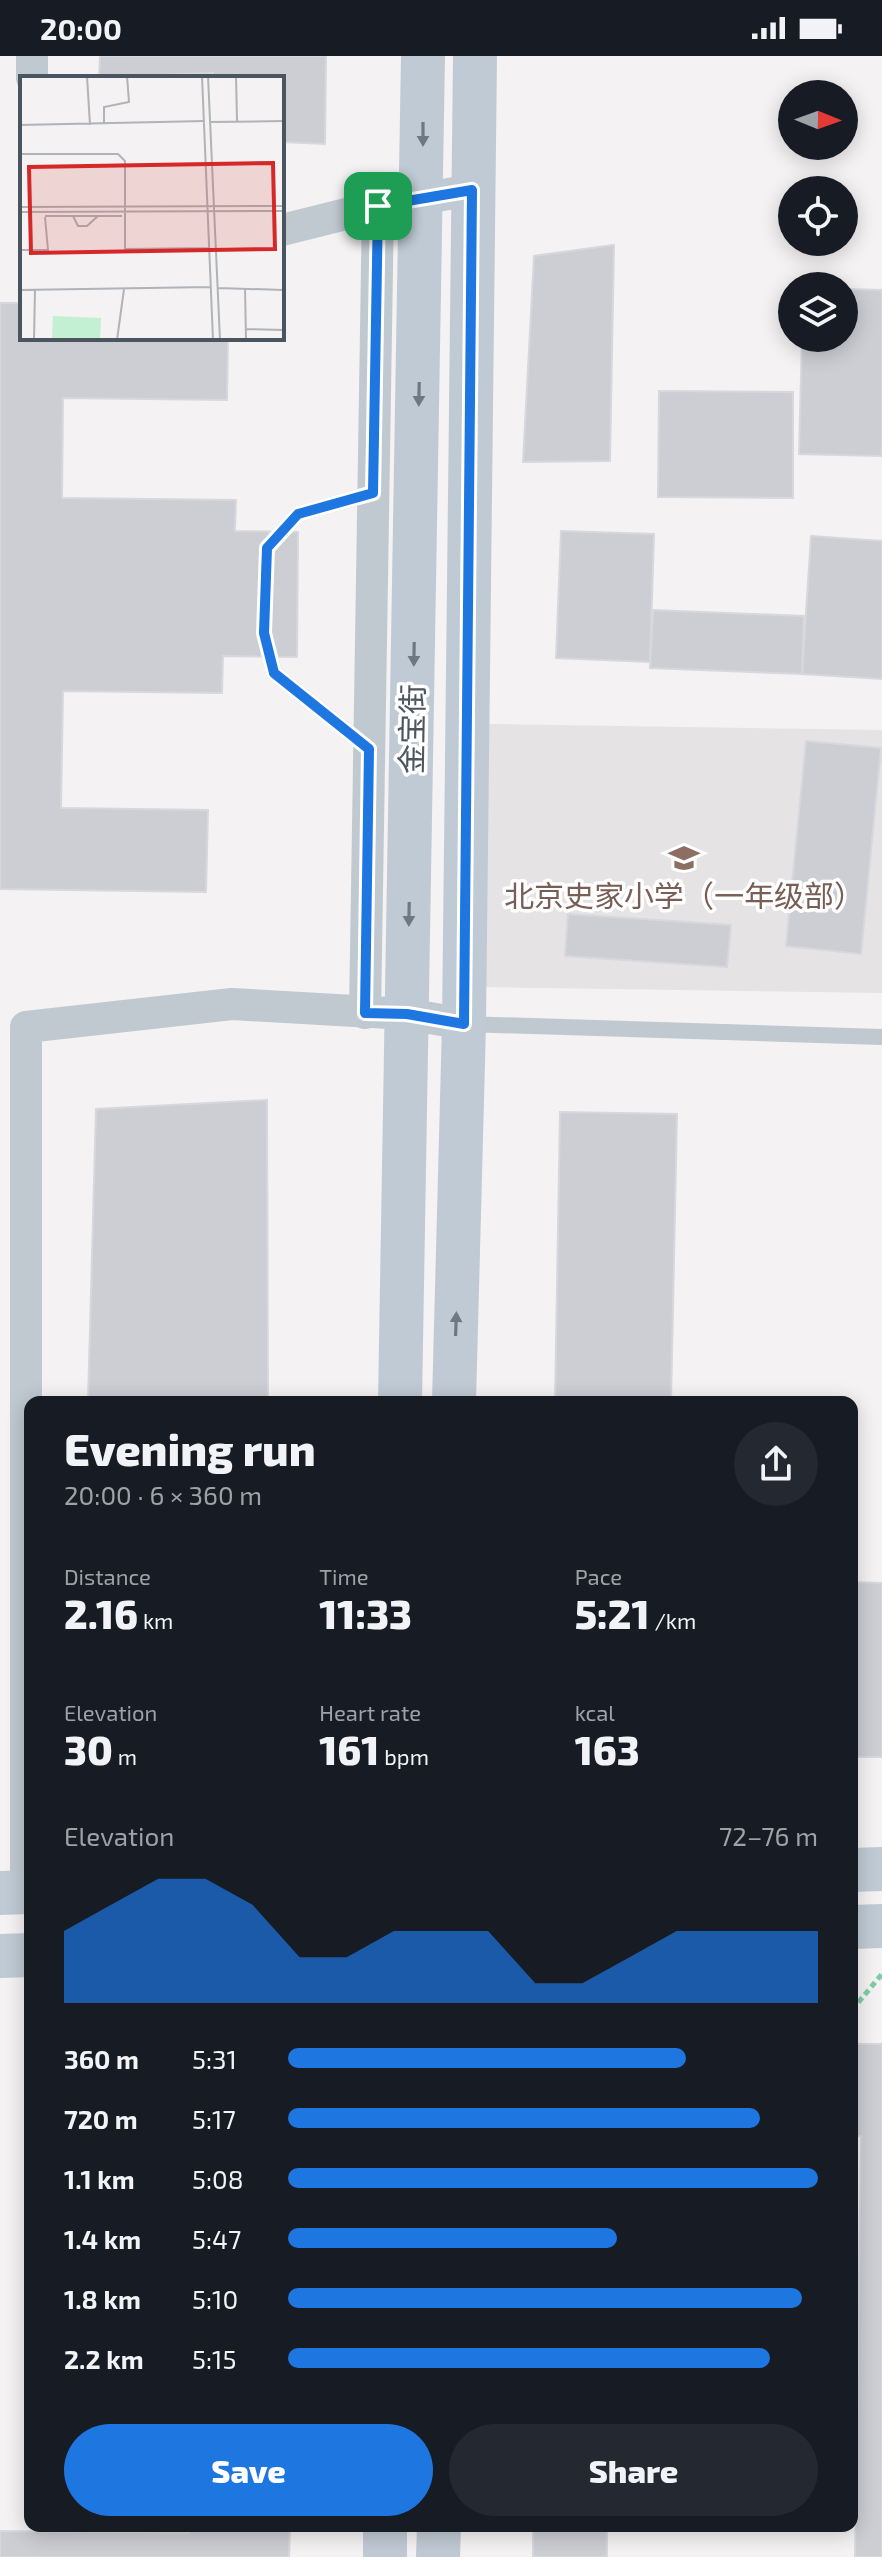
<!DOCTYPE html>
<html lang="en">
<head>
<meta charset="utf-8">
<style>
	:root { --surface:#171b24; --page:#242831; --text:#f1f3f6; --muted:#9ea1a6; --accent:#1e76e1 }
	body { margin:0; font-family:"Exo 2","Noto Sans SC",sans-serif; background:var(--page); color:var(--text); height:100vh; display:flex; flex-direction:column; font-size:30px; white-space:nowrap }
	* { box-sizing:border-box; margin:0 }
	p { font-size:26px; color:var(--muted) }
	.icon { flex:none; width:44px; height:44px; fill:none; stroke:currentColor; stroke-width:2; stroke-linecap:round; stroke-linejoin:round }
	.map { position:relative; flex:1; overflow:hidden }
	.sheet { position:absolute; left:24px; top:1340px; width:834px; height:1136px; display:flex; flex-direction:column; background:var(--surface); border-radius:16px; box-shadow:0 4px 20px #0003 }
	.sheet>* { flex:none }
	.needle { width:52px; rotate:91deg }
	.buttons { position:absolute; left:778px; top:24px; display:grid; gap:16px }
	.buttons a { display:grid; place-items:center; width:80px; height:80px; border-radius:50%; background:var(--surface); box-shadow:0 4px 20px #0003; font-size:40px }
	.pin { position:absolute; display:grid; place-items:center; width:68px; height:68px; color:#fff; margin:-34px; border-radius:16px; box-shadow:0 4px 12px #0006 }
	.round { display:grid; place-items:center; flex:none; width:84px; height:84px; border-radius:42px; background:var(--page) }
	.headline { display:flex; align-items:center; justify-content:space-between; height:136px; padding:0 40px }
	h1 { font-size:44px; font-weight:800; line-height:60px }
	.figures { display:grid; grid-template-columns:repeat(3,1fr); gap:12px; height:136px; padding:8px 40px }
	.figures div { display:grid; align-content:center }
	.figures b { font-size:40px; font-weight:800 }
	.figures small { font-size:22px; font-weight:400 }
	.figures p { font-size:22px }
	.chart { height:224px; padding:16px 40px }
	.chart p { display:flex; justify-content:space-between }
	.chart svg { width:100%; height:144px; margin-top:8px; fill:var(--accent); opacity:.7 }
	.cta { display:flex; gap:16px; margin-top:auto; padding:16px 40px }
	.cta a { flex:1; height:92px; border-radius:48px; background:var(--accent); color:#fff; font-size:32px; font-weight:800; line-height:92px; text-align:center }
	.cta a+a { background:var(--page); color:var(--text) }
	ul { padding:0 40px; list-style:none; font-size:26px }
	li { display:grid; grid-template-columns:128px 96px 1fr; align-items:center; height:60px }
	li i { height:20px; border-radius:10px; background:var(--accent) }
	.status { display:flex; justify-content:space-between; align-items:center; height:56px; padding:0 40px; background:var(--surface); direction:ltr }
	.status svg { height:22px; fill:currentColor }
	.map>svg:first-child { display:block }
	.education { fill:#e5e3e4 }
	.building { fill:#ccced4; stroke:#d6d8dd; stroke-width:2 }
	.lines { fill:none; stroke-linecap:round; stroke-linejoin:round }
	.path { stroke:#7bcda3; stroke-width:5; stroke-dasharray:6 4; stroke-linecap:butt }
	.service { stroke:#c0c9d0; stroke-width:16 }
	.minor { stroke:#c0c9d0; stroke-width:32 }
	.secondary { stroke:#c0cad4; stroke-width:44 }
	.oneway { fill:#6d7882 }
	.route-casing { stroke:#fff; stroke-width:16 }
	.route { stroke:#1e76e1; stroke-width:10 }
	.labels { text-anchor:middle; stroke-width:7; stroke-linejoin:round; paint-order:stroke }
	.street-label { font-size:30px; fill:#4a555f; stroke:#fff }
	.education-label { font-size:30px; fill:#785e54; stroke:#fff }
	.inset-road { fill:none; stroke:#b0b3b7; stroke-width:2 }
	.view { fill:#d62828; fill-opacity:0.15; stroke:#d62828; stroke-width:4 }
	.inset-edge { fill:none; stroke:#4a555f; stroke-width:4 }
</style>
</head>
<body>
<div class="status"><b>20:00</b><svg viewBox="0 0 49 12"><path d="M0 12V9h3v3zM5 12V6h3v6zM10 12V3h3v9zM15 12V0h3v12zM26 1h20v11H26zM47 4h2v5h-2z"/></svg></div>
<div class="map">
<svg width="882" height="2501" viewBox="0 0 882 2501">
	<rect width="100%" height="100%" fill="#f4f2f2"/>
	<path class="education" d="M 487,668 L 882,674 L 882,937 L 483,931 Z"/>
	<g class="building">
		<path d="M 100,0 L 326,0 L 325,88 L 282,86 L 282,22 L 213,22 L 213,17 L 99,21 Z"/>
		<path d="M 614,189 L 610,405 L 523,406 L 534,200 Z"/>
		<path d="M 844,233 L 882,234 L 882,400 L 799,398 L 802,282 L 844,282 Z"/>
		<path d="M 0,247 L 22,247 L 22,282 L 228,282 L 227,344 L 63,342 L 62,442 L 236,444 L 235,475 L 298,476 L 297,601 L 223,600 L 222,637 L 63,635 L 61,752 L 208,754 L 206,836 L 0,833 Z"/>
		<path d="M 659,335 L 793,336 L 793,442 L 658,441 Z"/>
		<path d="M 561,475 L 654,478 L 650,606 L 556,602 Z"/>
		<path d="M 811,480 L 882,485 L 882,623 L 802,618 Z"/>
		<path d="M 653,554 L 804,560 L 802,618 L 650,612 Z"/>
		<path d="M 806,685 L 881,692 L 861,898 L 786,890 Z"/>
		<path d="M 568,858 L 731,869 L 727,911 L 565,900 Z"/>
		<path d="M 267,1044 L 268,1346 L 88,1346 L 96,1053 Z"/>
		<path d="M 560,1056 L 677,1058 L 671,1346 L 555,1346 Z"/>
		<path d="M 852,1526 L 882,1527 L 882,1701 L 852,1701 Z"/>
		<path d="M 852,1988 L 882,1988 L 882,2501 L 855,2501 L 861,2080 L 852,2080 Z"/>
		<path d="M 189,2470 L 290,2470 L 289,2501 L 0,2501 L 0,2475 L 189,2477 Z"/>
		<rect x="533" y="2470" width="74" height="31"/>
	</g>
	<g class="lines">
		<path class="path" d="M 852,1954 L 882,1918"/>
		<g class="service">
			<path d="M 368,692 L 274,617 L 264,577 L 267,492 L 298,458 L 373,437"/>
			<path d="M 464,968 L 882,981"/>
		</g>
		<g class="minor">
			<path d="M 32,22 L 32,0"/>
			<path d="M 282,174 L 378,150 L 472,134"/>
			<path d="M 365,957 L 378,150"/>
			<path d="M 26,1836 L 26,971 L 232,948 L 407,958 L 464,968"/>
		</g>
		<g class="secondary">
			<path d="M 400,1346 L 423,0"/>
			<path d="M 454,1346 L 464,968 L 475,0"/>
			<path d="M 852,1814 L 882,1813"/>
			<path d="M 0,1837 L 30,1836"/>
			<path d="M 852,1871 L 882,1870"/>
			<path d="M 0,1900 L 30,1899"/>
			<path d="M 385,2501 L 385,2470"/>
			<path d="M 438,2501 L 439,2470"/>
		</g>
	</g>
	<defs><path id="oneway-solid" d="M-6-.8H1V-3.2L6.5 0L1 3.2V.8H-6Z" transform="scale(2)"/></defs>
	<g class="oneway">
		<use href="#oneway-solid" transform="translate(423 78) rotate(90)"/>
		<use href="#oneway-solid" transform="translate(419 338) rotate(91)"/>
		<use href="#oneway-solid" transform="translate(414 598) rotate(91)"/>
		<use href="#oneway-solid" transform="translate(409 858) rotate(91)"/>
		<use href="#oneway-solid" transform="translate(456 1268) rotate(-88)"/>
	</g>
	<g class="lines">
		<g class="route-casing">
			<path id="route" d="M 472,134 L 464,968 L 407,958 L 365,957 L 369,693 L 274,617 L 264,577 L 267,492 L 298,458 L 373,437 L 378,150 Z"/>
		</g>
		<use href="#route" class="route"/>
	</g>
	<defs>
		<g id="school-bare" transform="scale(2.4)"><path d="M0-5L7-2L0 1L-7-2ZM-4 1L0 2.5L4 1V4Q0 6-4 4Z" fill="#8d6e63" stroke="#fff" stroke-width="2.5" paint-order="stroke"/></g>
	</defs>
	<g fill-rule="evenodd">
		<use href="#school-bare" x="684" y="802"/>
	</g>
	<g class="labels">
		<g class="street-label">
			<text transform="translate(413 673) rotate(-89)" y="10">金宝街</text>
		</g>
		<g class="education-label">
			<text x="684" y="851">北京史家小学（一年级部）</text>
		</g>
	</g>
	<g transform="translate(20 20)">
		<rect width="264" height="264" fill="#f4f2f2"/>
		<path d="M 33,240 L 81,242 L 80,264 L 32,264 Z" fill="#c3efd3"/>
		<path class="inset-road" d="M 67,0 L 70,49M 182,0 L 193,264M 188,0 L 200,264M 216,0 L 217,45M 190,46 L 264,45M 84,48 L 84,31 L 109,26 L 107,0M 0,49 L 185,45M 0,78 L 98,78 L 105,85 L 105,173 L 190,172M 0,131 L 264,130M 0,136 L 264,135M 25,140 L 102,140M 53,140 L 58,150 L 67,150 L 78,140M 0,174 L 28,174 L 25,141M 198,212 L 264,214M 225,212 L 226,264M 0,214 L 190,211M 226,253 L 264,254M 14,264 L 15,214M 97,264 L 104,213"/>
		<path class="view" d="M 253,87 L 255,173 L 11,177 L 9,91 Z"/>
		<rect width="264" height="264" class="inset-edge"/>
	</g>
</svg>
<div class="buttons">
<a><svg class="needle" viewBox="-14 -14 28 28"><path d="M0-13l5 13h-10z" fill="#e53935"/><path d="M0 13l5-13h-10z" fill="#9ea1a6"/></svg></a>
<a><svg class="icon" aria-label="locate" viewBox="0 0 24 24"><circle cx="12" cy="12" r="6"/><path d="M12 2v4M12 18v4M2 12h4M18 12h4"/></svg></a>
<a><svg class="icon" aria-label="layers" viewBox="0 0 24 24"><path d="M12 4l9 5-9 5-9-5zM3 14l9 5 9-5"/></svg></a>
</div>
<div class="pin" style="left:378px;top:150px;background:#1e9e55"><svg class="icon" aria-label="arrive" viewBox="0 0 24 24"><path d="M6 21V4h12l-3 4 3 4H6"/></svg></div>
<section class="sheet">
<div class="headline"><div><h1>Evening run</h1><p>20:00 · 6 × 360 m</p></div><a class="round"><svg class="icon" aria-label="share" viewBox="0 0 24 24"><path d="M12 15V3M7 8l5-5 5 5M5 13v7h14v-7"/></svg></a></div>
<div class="figures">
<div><p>Distance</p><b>2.16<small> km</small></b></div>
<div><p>Time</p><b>11:33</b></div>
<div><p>Pace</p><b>5:21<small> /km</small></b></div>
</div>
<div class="figures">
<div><p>Elevation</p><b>30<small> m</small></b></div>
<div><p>Heart rate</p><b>161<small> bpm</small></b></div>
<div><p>kcal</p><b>163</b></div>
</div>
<div class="chart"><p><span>Elevation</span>72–76 m</p>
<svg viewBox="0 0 160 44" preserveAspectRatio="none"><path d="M0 44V22L10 14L20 6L30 6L40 14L50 30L60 30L70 22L80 22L90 22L100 38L110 38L120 30L130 22L140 22L150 22L160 22V44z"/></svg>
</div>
<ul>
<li><b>360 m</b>5:31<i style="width:75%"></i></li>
<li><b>720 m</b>5:17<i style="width:89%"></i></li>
<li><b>1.1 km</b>5:08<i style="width:100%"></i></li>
<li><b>1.4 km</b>5:47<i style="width:62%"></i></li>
<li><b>1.8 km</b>5:10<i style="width:97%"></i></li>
<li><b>2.2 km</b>5:15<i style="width:91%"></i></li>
</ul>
<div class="cta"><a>Save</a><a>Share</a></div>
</section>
</div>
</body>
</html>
